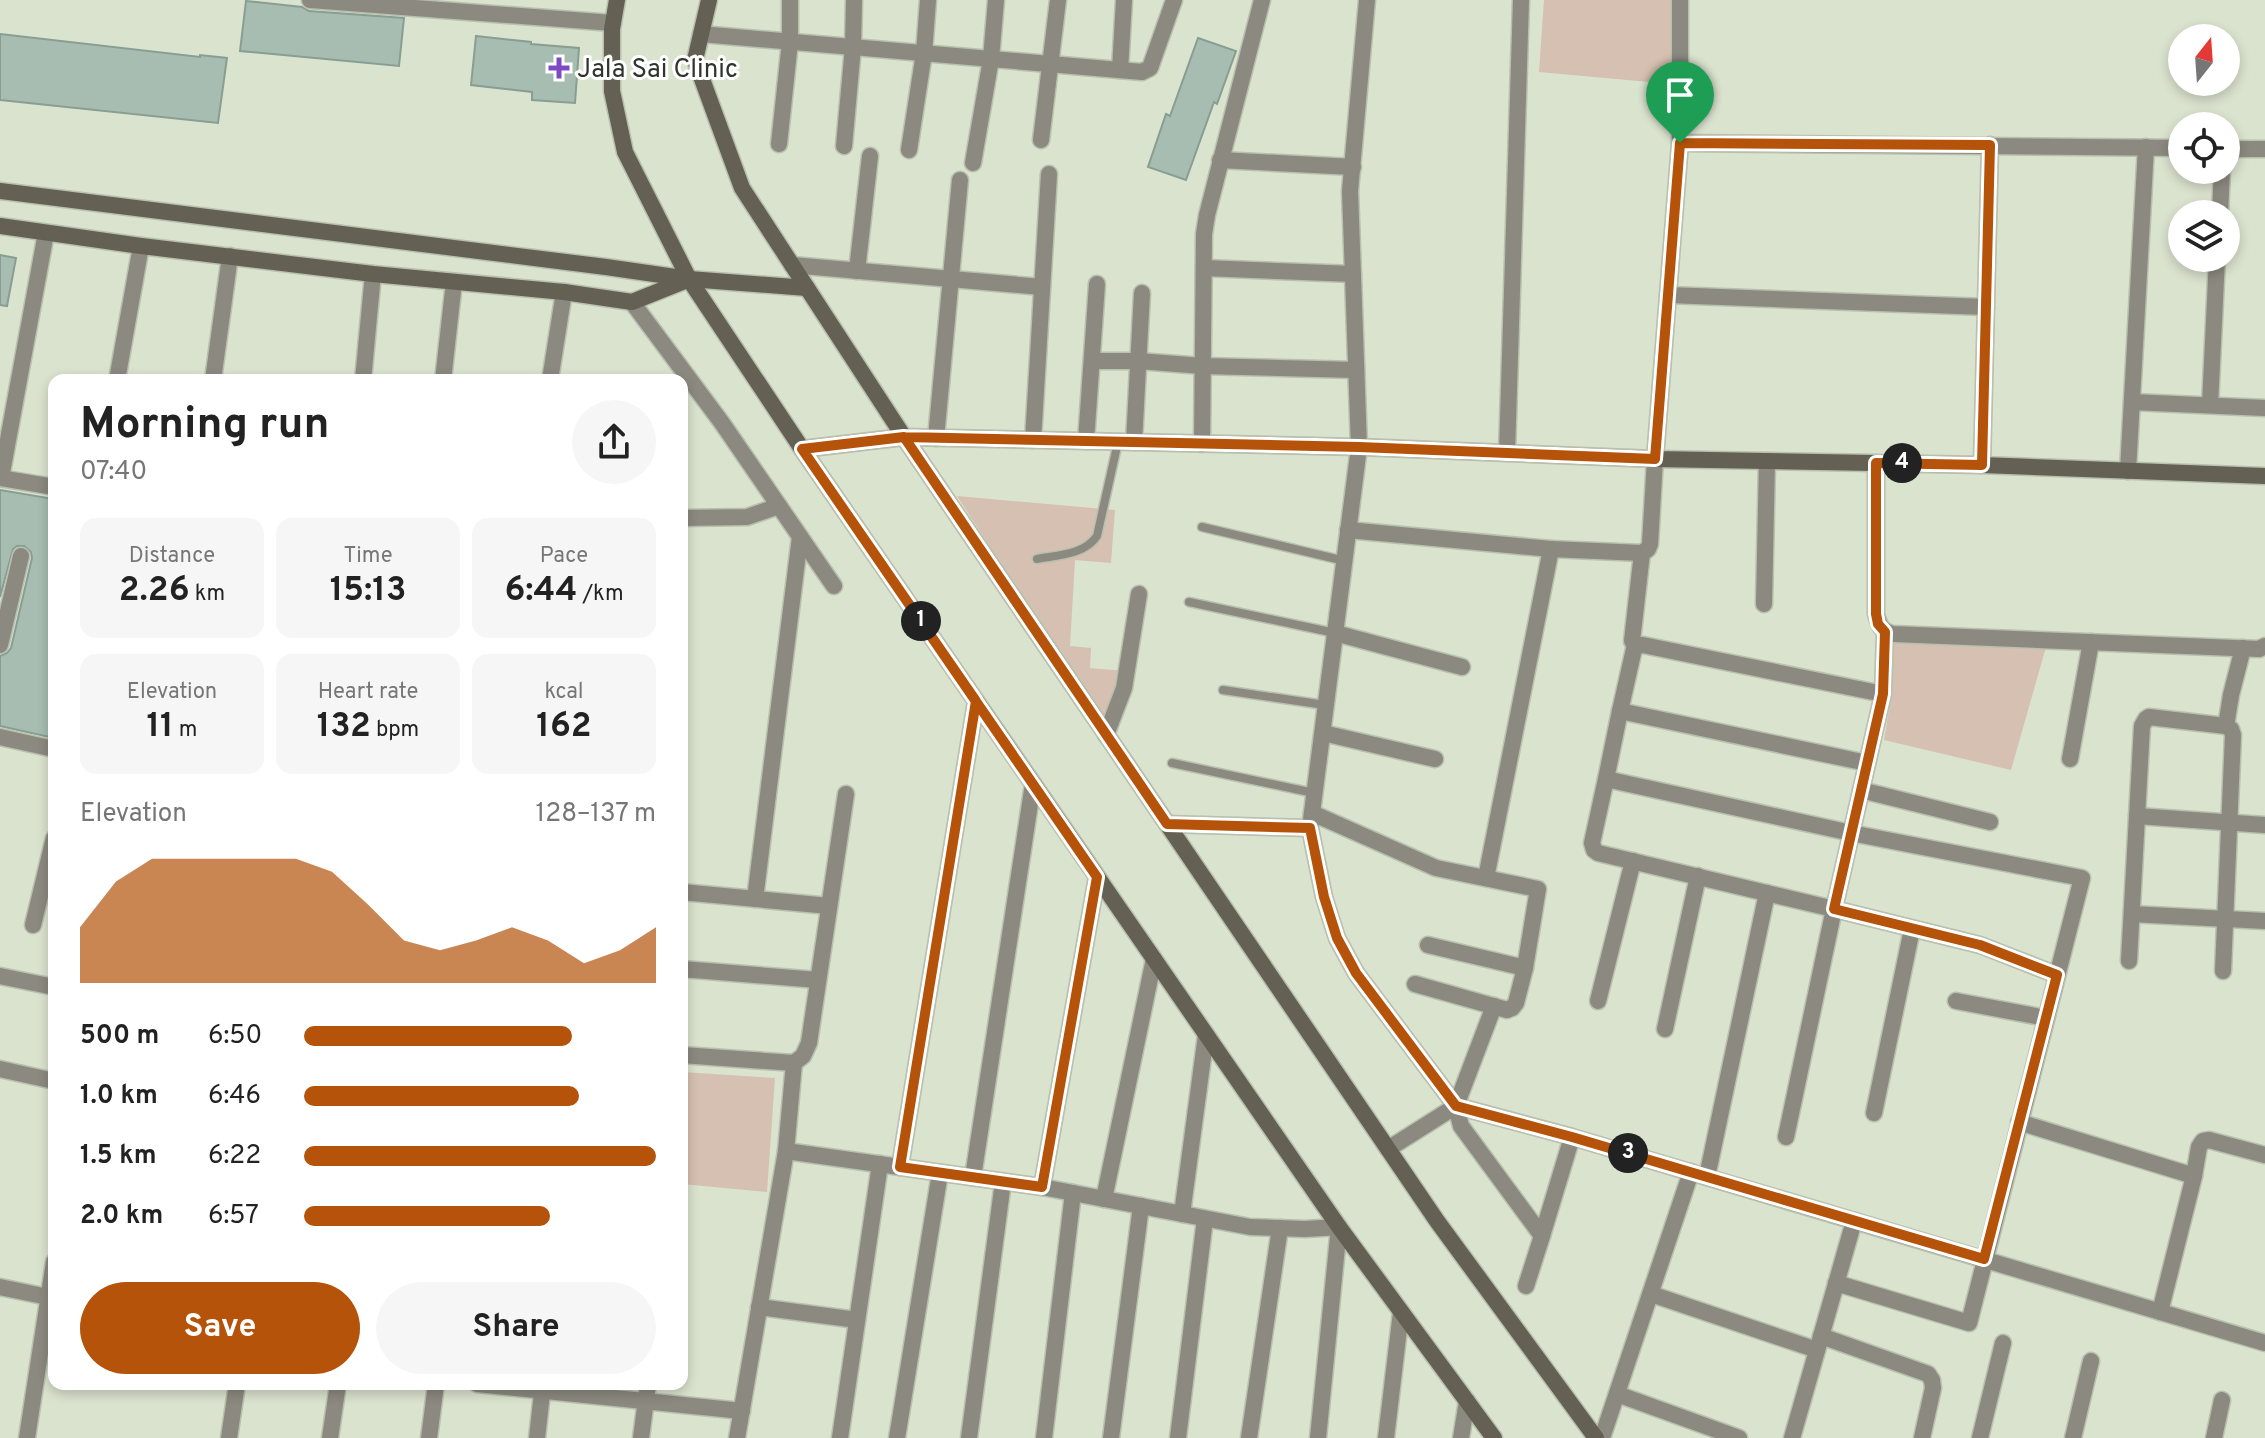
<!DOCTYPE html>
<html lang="en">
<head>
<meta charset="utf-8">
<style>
	:root { --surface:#fff; --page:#f6f6f6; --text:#222; --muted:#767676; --accent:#b45309 }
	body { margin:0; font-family:Overpass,sans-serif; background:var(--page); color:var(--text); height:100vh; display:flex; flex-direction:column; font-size:30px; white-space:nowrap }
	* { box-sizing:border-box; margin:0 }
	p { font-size:26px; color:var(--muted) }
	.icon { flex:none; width:44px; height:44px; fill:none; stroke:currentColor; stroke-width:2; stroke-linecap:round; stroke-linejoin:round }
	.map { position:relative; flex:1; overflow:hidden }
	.details { position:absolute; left:48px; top:374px; width:640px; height:1016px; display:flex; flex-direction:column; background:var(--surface); border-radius:16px; box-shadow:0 4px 12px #0003 }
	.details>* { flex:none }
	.needle { width:52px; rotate:17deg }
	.fabs { position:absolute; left:2168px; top:24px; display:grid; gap:16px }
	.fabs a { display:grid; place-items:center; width:72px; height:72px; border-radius:50%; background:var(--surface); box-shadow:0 4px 12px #0003; font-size:40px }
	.pin { position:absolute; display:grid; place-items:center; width:68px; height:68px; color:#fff; margin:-82px -34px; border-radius:50% 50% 50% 0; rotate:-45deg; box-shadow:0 0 8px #0007 }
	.pin .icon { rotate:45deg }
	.km { position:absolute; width:40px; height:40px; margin:-20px; border-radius:50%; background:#222; color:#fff; font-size:22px; line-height:40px; text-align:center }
	.round { display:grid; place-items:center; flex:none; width:84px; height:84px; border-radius:42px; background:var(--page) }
	.head { display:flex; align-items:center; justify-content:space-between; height:136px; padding:0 32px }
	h1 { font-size:44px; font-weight:700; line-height:60px }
	.metrics { display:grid; grid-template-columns:repeat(3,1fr); gap:12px; height:136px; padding:8px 32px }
	.metrics div { display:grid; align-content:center; border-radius:16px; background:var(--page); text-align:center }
	.metrics b { font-size:34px; font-weight:700 }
	.metrics small { font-size:22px; font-weight:400 }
	.metrics p { font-size:22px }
	.chart { height:224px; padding:16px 32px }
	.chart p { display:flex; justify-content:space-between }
	.chart svg { width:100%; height:144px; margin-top:8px; fill:var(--accent); opacity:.7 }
	.primary-button { display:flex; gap:16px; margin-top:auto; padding:16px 32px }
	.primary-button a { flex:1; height:92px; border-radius:48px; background:var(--accent); color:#fff; font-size:32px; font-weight:700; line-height:92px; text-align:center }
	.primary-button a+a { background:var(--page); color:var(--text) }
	ul { padding:0 32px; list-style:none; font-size:26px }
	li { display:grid; grid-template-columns:128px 96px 1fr; align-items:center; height:60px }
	li i { height:20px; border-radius:10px; background:var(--accent) }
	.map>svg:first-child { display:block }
	.green { fill:#d6c0b1 }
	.building { fill:#a7bdb1; stroke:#889e92; stroke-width:2 }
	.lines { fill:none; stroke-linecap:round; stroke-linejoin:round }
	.lane-casing { stroke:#b8c0ae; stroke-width:11 }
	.street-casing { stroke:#b8c0ae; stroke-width:19 }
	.secondary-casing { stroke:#b8c0ae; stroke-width:19 }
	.lane { stroke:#8c8980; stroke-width:8 }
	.street { stroke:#8c8980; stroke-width:16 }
	.secondary { stroke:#646053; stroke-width:16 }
	.route-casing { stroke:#fff; stroke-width:16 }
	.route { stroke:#b45309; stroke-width:10 }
	.poi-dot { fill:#7e4ac2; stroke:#fff; stroke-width:3 }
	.labels { text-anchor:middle; stroke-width:6; stroke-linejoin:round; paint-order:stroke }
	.poi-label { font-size:26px; fill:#30342c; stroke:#fff; text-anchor:start }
</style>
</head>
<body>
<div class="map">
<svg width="2265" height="1438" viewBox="0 0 2265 1438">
	<rect width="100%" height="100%" fill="#dae3ce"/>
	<g class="green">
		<path d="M 1544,0 L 1674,0 L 1671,84 L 1539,72 Z"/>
		<path d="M 957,496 L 1115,510 L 1111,563 L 1075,560 L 1070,646 L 1091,648 L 1090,668 L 1125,671 L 1107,728 Z"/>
		<path d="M 1892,640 L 2046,647 L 2011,770 L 1884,740 L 1892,692 Z"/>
		<path d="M 682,1072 L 775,1078 L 767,1192 L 682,1184 Z"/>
	</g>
	<g class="building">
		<path d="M 246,1 L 302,7 L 309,11 L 404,18 L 399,66 L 240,51 Z"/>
		<path d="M 0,34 L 200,57 L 200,55 L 227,58 L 218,123 L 0,100 Z"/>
		<path d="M 476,36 L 531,42 L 531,44 L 579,48 L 575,103 L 532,100 L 532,92 L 471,85 Z"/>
		<path d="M 1198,38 L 1236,51 L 1217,104 L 1214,102 L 1186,180 L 1148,167 L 1166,114 L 1170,116 Z"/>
		<path d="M 0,255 L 16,258 L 7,306 L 0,305 Z"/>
		<path d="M 0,490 L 54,499 L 54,738 L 0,726 L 0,656 L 7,653 L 11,648 L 32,558 L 31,552 L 24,546 L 17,546 L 13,549 L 0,597 Z"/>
	</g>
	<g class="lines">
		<g class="lane-casing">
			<g id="lane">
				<path d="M 1202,527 L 1345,561"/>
				<path d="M 1037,559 C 1058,555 1084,555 1097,536 L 1118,442"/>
				<path d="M 1189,602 L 1335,633"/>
				<path d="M 1223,690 L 1325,705"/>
				<path d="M 1172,763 L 1314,793"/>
			</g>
		</g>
		<g class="street-casing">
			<g id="street">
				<path d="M 310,0 L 613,23"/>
				<path d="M 1367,0 L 1350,191 L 1359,447 L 1310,828 L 1324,897 L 1337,938 L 1356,973 L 1456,1106 L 1572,1137 L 2265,1343"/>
				<path d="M 701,34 L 1142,72 L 1150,68 L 1174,0"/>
				<path d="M 1120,70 L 1124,0"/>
				<path d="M 1041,140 L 1058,0"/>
				<path d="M 1680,143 L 2182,148"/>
				<path d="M 779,144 L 790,42 L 790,0"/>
				<path d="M 844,146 L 853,47 L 854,0"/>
				<path d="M 2226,149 L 2265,149"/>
				<path d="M 909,150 L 924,53 L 928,0"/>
				<path d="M 1220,160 L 1353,167"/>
				<path d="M 973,163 L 991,59 L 996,0"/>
				<path d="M 2220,214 L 2222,170"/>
				<path d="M 792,265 L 1042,287"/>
				<path d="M 1204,268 L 1353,274"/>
				<path d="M 857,271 L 870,156"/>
				<path d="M 1668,295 L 1986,307"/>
				<path d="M 632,302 L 722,423 L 834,586"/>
				<path d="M 1092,361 L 1138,361 L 1203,366 L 1356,370"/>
				<path d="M 117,380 L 141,246"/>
				<path d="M 213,380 L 230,256"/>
				<path d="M 363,380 L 373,274"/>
				<path d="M 443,380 L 454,282"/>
				<path d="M 550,380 L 564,292"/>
				<path d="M 2132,402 L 2265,408"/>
				<path d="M 2210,405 L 2217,258"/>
				<path d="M 936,438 L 960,180"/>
				<path d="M 1033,440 L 1049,174"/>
				<path d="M 1086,441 L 1097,284"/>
				<path d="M 1134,442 L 1142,293"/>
				<path d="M 1202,444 L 1204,234 L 1207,215 L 1262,0"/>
				<path d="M 1507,453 L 1521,0"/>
				<path d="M 1876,463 L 1876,614 C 1879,625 1881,631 1893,634 L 2259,649 L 2265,646"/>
				<path d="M 1982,465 L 1990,145"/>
				<path d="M 2128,471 L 2146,147"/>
				<path d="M 0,478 L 54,487"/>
				<path d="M 1,478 L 46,233"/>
				<path d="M 682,518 L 747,517 L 779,506"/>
				<path d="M 1348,530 L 1551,549 L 1486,878"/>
				<path d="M 1551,549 L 1642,553 L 1648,549 L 1650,544 L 1655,459 L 1680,143 L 1680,0"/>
				<path d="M 1764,604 L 1767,461"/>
				<path d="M 1335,633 L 1462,667"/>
				<path d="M 1632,641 L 1642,553"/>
				<path d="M 0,645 L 21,556"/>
				<path d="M 1883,694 L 1885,632"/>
				<path d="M 1620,711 L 1634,649 L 1637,646 L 1643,645 L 1883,694 C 1866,766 1850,838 1834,909 L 1598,853 L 1594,850 L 1592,843 L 1606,779 L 1851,833 L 2082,878 L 1969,1323 L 1836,1283"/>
				<path d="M 2226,726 L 2231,695 L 2243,648"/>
				<path d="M 1323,733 L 1435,759"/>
				<path d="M 1106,735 L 1124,688 L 1139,594"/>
				<path d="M 0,737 L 54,749"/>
				<path d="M 2070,759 L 2091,642"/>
				<path d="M 1606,779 L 1620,711 L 1867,763"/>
				<path d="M 1861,790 L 1990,822"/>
				<path d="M 1312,813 L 1436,868 L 1538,889 L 1525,968 L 1428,945"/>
				<path d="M 2137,816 L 2265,825"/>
				<path d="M 1167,824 L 1310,828"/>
				<path d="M 682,892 L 829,906"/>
				<path d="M 755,899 L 800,537"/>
				<path d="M 2132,914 L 2265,921"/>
				<path d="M 33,925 L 54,838"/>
				<path d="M 2129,961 L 2142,726 L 2146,719 L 2149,717 L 2226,726 L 2231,729 L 2233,735 L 2223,971"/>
				<path d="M 682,969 L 818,980"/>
				<path d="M 0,976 L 54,987"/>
				<path d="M 1415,984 L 1507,1010 L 1512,1008 L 1516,1003 L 1525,968"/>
				<path d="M 1598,1001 L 1633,861"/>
				<path d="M 1956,1001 L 2046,1018"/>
				<path d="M 1494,1006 L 1456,1106 L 1461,1126 L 1542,1236 L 1526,1286"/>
				<path d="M 1665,1029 L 1698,876"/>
				<path d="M 682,1055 L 794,1063 L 786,1151 L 1042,1187 L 1250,1227 L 1305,1229 L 1339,1227 L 1318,1438"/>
				<path d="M 794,1063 L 803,1056 L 809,1043 L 846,794"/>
				<path d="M 0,1069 L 54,1081"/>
				<path d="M 1874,1113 L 1912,929"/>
				<path d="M 2019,1122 L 2194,1176 L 2199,1147 L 2203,1141 L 2209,1140 L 2265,1155"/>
				<path d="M 1786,1137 L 1834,909 L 1980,945 L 2057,975"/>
				<path d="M 1388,1149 L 1456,1106"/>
				<path d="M 900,1167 L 976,701"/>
				<path d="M 973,1177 L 1033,784"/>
				<path d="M 1707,1177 L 1767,893"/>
				<path d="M 1042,1187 L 1097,877"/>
				<path d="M 1104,1199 L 1154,959"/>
				<path d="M 1182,1214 L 1206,1035"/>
				<path d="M 1542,1236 L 1572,1137"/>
				<path d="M 0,1287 L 48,1297"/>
				<path d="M 1651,1294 L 1817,1350"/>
				<path d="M 759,1307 L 857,1320"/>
				<path d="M 2160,1312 L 2194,1176"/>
				<path d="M 1821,1336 L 1928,1374 L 1932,1380 L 1933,1388 L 1922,1438"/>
				<path d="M 477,1384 L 742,1411"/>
				<path d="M 1617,1394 L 1739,1438"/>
				<path d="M 27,1438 L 54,1262"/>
				<path d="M 229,1438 L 237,1384"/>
				<path d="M 330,1438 L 338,1384"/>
				<path d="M 429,1438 L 436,1384"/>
				<path d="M 537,1438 L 543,1384"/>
				<path d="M 641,1438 L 648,1384"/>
				<path d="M 737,1438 L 786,1151"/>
				<path d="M 840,1438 L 880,1164"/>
				<path d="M 897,1438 L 940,1173"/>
				<path d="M 969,1438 L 1003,1182"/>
				<path d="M 1044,1438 L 1073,1193"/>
				<path d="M 1111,1438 L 1141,1206"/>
				<path d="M 1178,1438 L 1205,1219"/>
				<path d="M 1249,1438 L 1280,1228"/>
				<path d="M 1386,1438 L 1401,1312"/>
				<path d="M 1461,1438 L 1467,1401"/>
				<path d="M 1602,1438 L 1691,1172"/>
				<path d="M 1792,1438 L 1854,1221"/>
				<path d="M 1980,1438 L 2003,1343"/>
				<path d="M 2073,1438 L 2091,1361"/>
				<path d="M 2214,1438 L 2222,1400"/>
			</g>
		</g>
		<g class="secondary-casing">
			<g id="secondary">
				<path d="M 617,0 L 612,29 L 612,91 L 625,152 L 689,279 L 802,449 L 1339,1227 L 1494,1438"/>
				<path d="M 709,0 L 695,60 L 742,188 L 904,437 L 1437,1221 L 1596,1438"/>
				<path d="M 0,191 L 606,267 L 689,279 L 807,288"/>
				<path d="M 0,226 L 141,246 L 373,274 L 564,292 L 632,302 L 687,280"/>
				<path d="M 802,449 L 904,437 L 1359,447 L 1655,459 L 1982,465 L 2265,476"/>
			</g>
		</g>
		<use href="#lane" class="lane"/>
		<use href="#street" class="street"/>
		<use href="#secondary" class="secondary"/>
	</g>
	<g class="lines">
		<g class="route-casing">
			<path id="route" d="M 1680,143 L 1655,459 L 1359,447 L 904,437 L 802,449 L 976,701 L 900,1167 L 1042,1187 L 1097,877 C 999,735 901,592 802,449 L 904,437 L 1167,824 L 1310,828 L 1324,897 L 1337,938 L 1356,973 L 1456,1106 L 1572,1137 L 1984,1259 L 2057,975 L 1980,945 L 1834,909 L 1883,694 L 1885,632 L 1878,624 L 1876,614 L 1876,463 L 1982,465 L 1990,145 L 1680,143"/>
		</g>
		<use href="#route" class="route"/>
	</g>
	<path class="poi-dot" d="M555 56h8v8h8v8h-8v8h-8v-8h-8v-8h8z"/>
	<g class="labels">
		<g class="poi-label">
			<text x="577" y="77">Jala Sai Clinic</text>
		</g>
	</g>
</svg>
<div class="fabs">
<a><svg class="needle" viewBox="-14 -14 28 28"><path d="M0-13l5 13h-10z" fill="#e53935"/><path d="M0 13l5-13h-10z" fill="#767676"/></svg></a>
<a><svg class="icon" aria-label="locate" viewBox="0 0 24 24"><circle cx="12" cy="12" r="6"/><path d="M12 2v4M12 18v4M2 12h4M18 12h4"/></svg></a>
<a><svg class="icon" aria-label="layers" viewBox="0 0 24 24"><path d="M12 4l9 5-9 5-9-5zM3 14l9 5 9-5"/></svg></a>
</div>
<div class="pin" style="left:1680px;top:143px;background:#1e9e55"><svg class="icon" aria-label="arrive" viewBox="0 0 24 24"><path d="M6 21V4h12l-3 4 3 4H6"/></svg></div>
<b class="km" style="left:921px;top:621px">1</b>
<b class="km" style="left:1628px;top:1153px">3</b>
<b class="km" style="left:1902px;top:463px">4</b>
<section class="details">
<div class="head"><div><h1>Morning run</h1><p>07:40</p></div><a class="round"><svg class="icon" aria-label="share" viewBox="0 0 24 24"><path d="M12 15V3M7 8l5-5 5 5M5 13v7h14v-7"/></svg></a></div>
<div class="metrics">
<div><p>Distance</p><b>2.26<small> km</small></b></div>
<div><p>Time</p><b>15:13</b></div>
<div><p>Pace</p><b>6:44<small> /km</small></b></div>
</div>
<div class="metrics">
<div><p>Elevation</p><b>11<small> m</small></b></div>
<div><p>Heart rate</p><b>132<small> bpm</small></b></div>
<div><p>kcal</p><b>162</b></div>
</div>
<div class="chart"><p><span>Elevation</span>128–137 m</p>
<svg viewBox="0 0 160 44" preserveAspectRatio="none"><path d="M0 44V27L10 13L20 6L30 6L40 6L50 6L60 6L70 10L80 20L90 31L100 34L110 31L120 27L130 31L140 38L150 34L160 27V44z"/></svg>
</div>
<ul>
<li><b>500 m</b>6:50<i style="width:76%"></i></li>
<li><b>1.0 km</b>6:46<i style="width:78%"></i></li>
<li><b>1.5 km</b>6:22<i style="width:100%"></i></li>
<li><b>2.0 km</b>6:57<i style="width:70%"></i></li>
</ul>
<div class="primary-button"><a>Save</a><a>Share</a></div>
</section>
</div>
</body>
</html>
